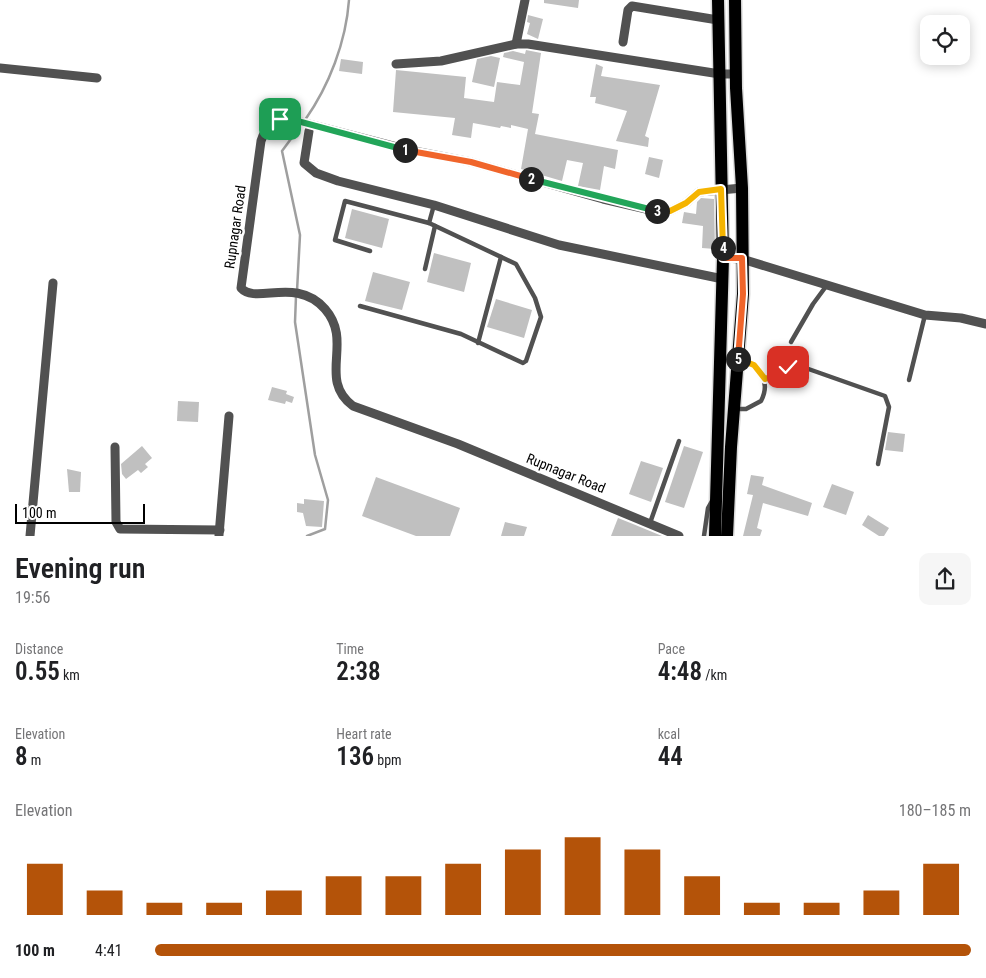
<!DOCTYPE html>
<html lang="en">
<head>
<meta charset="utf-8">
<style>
	:root { --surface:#fff; --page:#f6f6f6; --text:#202124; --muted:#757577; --accent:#b45309 }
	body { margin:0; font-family:"Roboto Condensed",sans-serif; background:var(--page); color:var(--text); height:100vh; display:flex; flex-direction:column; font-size:19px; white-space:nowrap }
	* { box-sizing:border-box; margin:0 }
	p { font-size:16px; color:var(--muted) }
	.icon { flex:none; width:28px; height:28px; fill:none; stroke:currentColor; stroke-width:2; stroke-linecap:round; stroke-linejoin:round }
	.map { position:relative; height:536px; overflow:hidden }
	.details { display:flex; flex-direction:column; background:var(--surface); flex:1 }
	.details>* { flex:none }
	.controls { position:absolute; left:920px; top:15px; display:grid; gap:10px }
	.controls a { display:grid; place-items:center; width:50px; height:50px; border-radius:10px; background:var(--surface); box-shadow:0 2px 12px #0003; font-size:25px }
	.scale { position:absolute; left:15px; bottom:12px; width:130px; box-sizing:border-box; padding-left:5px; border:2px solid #000; border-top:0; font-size:14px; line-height:18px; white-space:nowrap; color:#000; -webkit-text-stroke:4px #fff; paint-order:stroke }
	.pin { position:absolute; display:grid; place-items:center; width:42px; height:42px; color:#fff; margin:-21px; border-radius:10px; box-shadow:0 2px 8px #0006 }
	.km { position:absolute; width:25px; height:25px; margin:-12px; border-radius:50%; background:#222; color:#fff; font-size:14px; line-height:25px; text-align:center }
	.round { display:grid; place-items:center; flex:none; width:52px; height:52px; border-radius:10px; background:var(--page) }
	.head { display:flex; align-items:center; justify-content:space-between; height:85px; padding:0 15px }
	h1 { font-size:28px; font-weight:600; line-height:38px }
	.figures { display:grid; grid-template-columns:repeat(3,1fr); gap:8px; height:85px; padding:5px 15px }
	.figures div { display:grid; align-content:center }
	.figures b { font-size:25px; font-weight:600 }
	.figures small { font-size:14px; font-weight:400 }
	.figures p { font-size:14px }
	.chart { height:140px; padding:10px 15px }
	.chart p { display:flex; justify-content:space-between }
	.chart svg { width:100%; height:90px; margin-top:5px; stroke:var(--accent); stroke-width:6 }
	ul { padding:0 15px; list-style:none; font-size:16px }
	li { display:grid; grid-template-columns:80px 60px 1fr; align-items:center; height:38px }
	li i { height:12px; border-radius:6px; background:var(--accent) }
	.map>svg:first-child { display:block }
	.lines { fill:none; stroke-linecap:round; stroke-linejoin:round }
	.stream { stroke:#9f9f9f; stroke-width:2.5 }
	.building { fill:#c0c0c0 }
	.primary-casing { stroke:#dbdbdb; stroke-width:15 }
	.service { stroke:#515151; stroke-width:4.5 }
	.minor { stroke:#515151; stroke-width:9 }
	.primary { stroke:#000; stroke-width:12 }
	.split-1-casing { stroke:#fff; stroke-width:10 }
	.split-2-casing { stroke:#fff; stroke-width:10 }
	.split-3-casing { stroke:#fff; stroke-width:10 }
	.split-4-casing { stroke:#fff; stroke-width:10 }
	.split-5-casing { stroke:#fff; stroke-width:10 }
	.split-6-casing { stroke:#fff; stroke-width:10 }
	.split-1 { stroke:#22a559; stroke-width:6 }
	.split-2 { stroke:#f0652b; stroke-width:6 }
	.split-3 { stroke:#22a559; stroke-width:6 }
	.split-4 { stroke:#f5b400; stroke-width:6 }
	.split-5 { stroke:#f0652b; stroke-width:6 }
	.split-6 { stroke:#f5b400; stroke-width:6 }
	.labels { text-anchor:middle; stroke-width:5; stroke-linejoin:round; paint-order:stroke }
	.street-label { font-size:14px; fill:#000; stroke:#fff }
</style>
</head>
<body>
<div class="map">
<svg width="986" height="536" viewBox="0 0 986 536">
	<rect width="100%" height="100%" fill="#fff"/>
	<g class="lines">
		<g class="stream">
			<path d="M 305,120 C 329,86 346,42 349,0"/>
			<path d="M 297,291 L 300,235 L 282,151 L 302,124"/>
			<path d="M 296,296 L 295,322 L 315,455 L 328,500 L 325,529 L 307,536"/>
		</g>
	</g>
	<g class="building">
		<path d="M 544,0 L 579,0 L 578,8 L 544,3 Z"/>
		<path d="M 528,15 L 543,19 L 538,39 L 527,34 L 530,23 L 527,22 Z"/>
		<path d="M 526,50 L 541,53 L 532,113 L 539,114 L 535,134 L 618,150 L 615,169 L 604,166 L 600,190 L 578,186 L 583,163 L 567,160 L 562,181 L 521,169 L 528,129 L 511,125 L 511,128 L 501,126 L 500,128 L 473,123 L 471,138 L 452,135 L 455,118 L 393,112 L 396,70 L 466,77 L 464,98 L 494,102 L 497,82 L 520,85 L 524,62 L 503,57 L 504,53 L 513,51 L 525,54 Z"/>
		<path d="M 491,56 L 500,58 L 494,87 L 472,82 L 477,59 Z"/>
		<path d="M 341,59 L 363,62 L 362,74 L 339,71 Z"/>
		<path d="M 596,64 L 603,67 L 601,76 L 660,85 L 645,136 L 649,138 L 648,147 L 616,141 L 627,111 L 595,103 L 596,97 L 590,97 Z"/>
		<path d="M 649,157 L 663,160 L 659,178 L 645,174 Z"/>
		<path d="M 701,198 L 714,199 L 715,249 L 702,248 L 703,226 L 682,223 L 684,212 L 696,214 L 697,202 Z"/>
		<path d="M 352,209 L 389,219 L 382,248 L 345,238 Z"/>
		<path d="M 434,253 L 471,263 L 464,292 L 427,282 Z"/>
		<path d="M 373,272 L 410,282 L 402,310 L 365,301 Z"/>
		<path d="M 496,299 L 532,310 L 524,338 L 487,327 Z"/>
		<path d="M 272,387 L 287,391 L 286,394 L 294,397 L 292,403 L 286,401 L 285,404 L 268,400 Z"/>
		<path d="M 178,401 L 199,402 L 198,422 L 177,421 Z"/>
		<path d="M 888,432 L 905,434 L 903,452 L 885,450 Z"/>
		<path d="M 142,446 L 152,458 L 145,464 L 148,467 L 141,473 L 138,470 L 126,479 L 122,474 L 121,464 Z"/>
		<path d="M 684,446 L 703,452 L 684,508 L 665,502 Z"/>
		<path d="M 641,461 L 663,468 L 651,502 L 629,494 Z"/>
		<path d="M 67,469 L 81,472 L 80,492 L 69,492 Z"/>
		<path d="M 751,475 L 764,477 L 762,485 L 812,503 L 808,516 L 763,503 L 757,528 L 762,530 L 760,536 L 743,536 L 753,495 L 747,494 Z"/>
		<path d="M 376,477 L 460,508 L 450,536 L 416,536 L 362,516 Z"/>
		<path d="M 832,484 L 854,492 L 846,515 L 823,507 Z"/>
		<path d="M 304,499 L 324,501 L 322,527 L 306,526 L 303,513 L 297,512 L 297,503 L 304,504 Z"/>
		<path d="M 868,515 L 889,528 L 884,536 L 879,536 L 862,525 Z"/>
		<path d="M 618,518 L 633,524 L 662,536 L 611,536 Z"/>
		<path d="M 505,522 L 527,527 L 524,536 L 501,536 Z"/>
	</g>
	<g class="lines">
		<g class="primary-casing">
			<g id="primary">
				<path d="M 715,536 L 723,258 L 718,0"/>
				<path d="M 727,536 L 731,447 L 743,294 L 742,188 L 736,88 L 735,0"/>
			</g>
		</g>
		<g class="service">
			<path d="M 429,223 L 434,205"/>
			<path d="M 425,269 L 435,226"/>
			<path d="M 360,306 L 461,334 L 523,363 L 526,361 L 541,317 L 535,298 L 516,264 L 429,223 L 345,201 L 335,240 L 370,251"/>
			<path d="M 791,342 L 813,304 L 827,285"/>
			<path d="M 478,343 L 501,257"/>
			<path d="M 739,360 C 760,363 771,382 761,401 L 746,409 L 740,409"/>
			<path d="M 765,379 C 778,376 786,365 800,366 L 885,396 L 889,407 L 878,464"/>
			<path d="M 909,380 L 925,315"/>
			<path d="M 650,523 L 679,441"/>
			<path d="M 704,536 L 708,508 L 712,501"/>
		</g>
		<g class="minor">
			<path d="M 623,42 L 628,10 L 632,6 L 718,20"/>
			<path d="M 516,44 L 525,0"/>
			<path d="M 396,64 L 441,61 L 516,44 L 528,44 L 720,74 L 735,74"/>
			<path d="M 0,68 L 97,78"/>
			<path d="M 309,131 L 304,163 L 316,173 L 338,181 L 434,205 L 559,245 L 723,279"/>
			<path d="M 723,258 L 742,259 L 925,315 L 961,318 L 986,324"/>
			<path d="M 115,447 L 116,522 L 120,529 L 220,530"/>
			<path d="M 219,535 L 229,416"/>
			<path d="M 30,536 L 53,283"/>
			<path d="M 679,536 L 458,444 L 353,406 C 317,379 354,342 325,309 C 296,276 256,305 241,288 L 261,141 C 266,126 274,119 290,119 L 409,150 L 471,162 L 603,199 L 659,212 L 670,211 L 686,203 L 699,192 L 742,188"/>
		</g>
		<use href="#primary" class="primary"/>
	</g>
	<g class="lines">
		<g class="split-1-casing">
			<path id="split-1" d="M 280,119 L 290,119 L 405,150"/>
		</g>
		<g class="split-2-casing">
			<path id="split-2" d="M 405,150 L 471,162 L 531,179"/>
		</g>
		<g class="split-3-casing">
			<path id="split-3" d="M 531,179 L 657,211"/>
		</g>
		<g class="split-4-casing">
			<path id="split-4" d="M 657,211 L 670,211 L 686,203 L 699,192 L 721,189 L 723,248"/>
		</g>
		<g class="split-5-casing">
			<path id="split-5" d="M 723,248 L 723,258 L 742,258 L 743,294 L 738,359"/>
		</g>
		<g class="split-6-casing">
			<path id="split-6" d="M 738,359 L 754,365 L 765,379 L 778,374 L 788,367"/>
		</g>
		<use href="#split-1" class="split-1"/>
		<use href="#split-2" class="split-2"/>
		<use href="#split-3" class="split-3"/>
		<use href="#split-4" class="split-4"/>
		<use href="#split-5" class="split-5"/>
		<use href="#split-6" class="split-6"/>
	</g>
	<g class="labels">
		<g class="street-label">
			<text transform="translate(235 227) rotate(-82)" y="5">Rupnagar Road</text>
			<text transform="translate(566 473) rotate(22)" y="5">Rupnagar Road</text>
		</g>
	</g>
</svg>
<div class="controls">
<a><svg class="icon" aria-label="locate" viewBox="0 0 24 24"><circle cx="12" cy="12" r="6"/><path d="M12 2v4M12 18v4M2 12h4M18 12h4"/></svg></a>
</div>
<div class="scale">100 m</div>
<div class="pin" style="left:280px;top:119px;background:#1e9e55"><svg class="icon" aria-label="arrive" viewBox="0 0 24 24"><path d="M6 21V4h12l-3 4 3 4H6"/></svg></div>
<div class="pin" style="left:788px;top:367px;background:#d93025"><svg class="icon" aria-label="check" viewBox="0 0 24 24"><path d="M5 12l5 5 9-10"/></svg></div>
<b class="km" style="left:405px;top:150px">1</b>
<b class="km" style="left:531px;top:179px">2</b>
<b class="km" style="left:657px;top:211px">3</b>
<b class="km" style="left:723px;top:248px">4</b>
<b class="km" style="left:738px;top:359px">5</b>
</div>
<section class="details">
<div class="head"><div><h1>Evening run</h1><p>19:56</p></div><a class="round"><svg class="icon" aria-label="share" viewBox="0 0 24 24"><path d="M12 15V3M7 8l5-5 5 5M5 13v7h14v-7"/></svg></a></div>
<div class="figures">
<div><p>Distance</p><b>0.55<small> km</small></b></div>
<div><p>Time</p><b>2:38</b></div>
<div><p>Pace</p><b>4:48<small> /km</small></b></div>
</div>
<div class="figures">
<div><p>Elevation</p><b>8<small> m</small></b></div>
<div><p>Heart rate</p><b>136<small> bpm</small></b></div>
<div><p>kcal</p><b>44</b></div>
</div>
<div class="chart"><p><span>Elevation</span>180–185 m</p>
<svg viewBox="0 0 160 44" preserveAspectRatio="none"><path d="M5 44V19M15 44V32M25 44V38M35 44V38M45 44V32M55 44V25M65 44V25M75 44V19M85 44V12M95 44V6M105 44V12M115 44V25M125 44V38M135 44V38M145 44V32M155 44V19"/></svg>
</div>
<ul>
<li><b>100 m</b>4:41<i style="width:100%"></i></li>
</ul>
</section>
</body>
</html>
